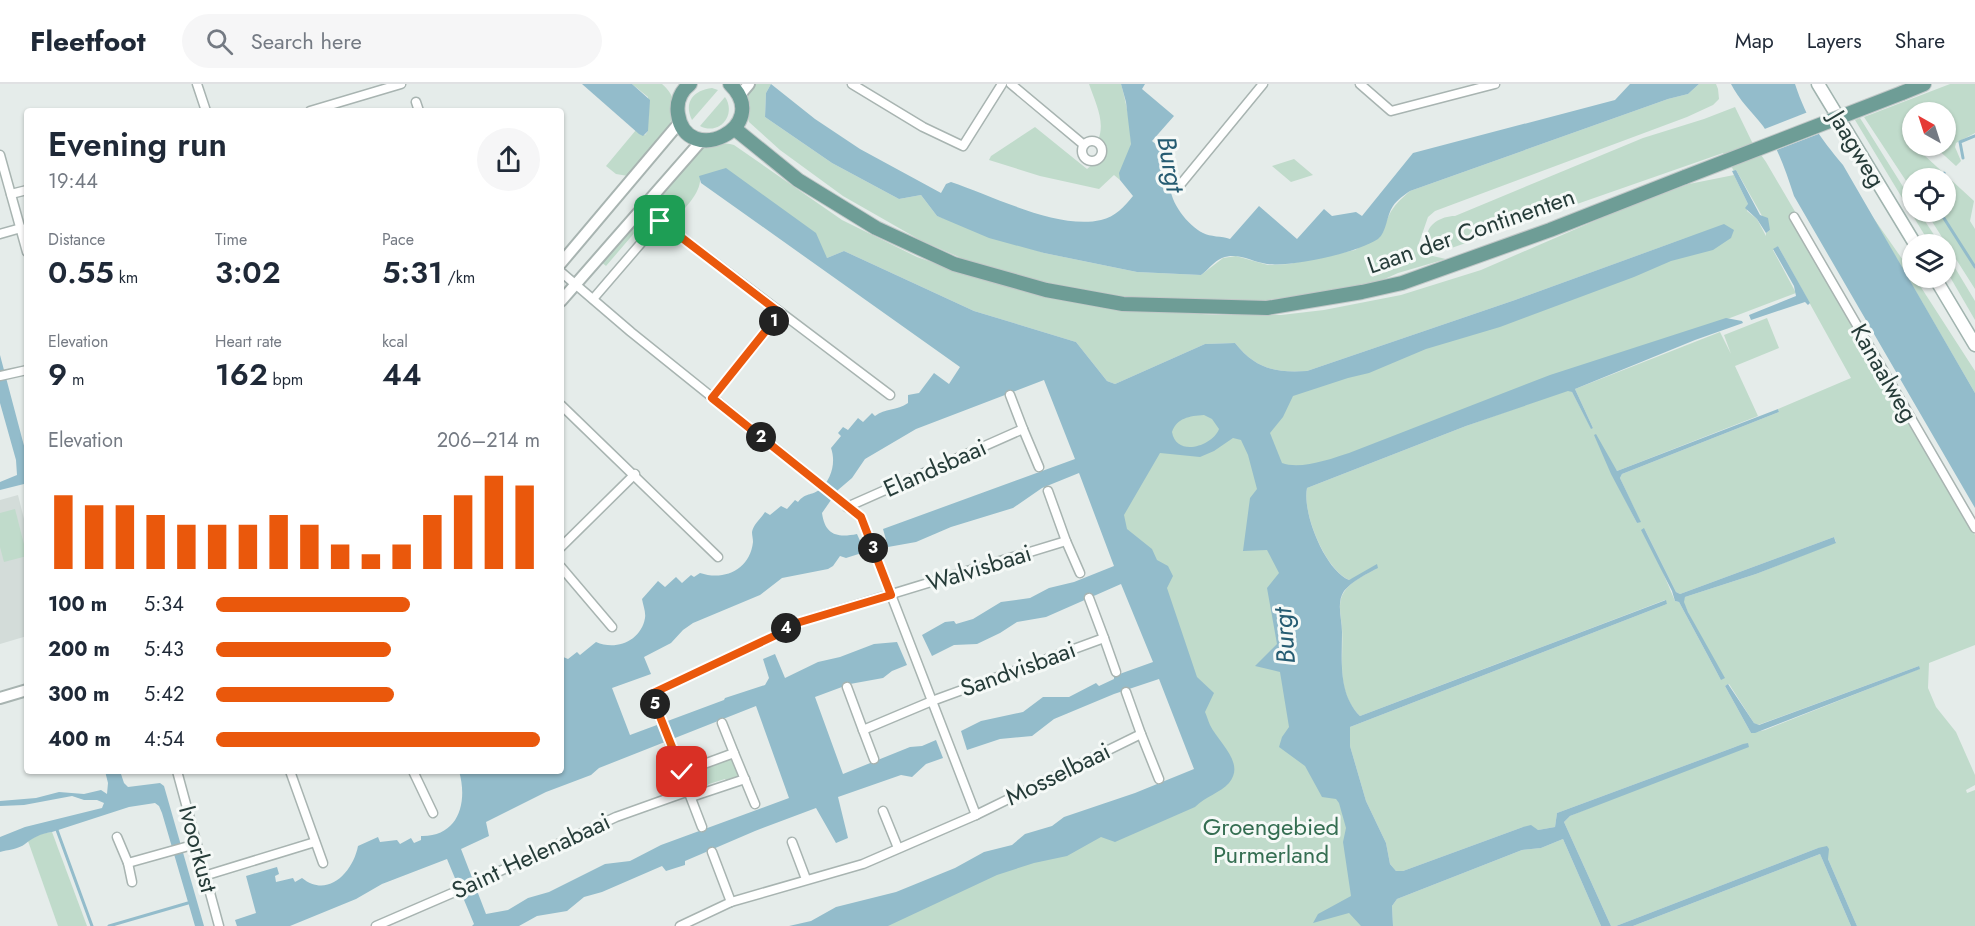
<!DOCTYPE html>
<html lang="en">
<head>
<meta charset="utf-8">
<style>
	:root { --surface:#fff; --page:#f6f6f7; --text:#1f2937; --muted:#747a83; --line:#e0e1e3; --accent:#ea580c }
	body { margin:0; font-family:Jost,sans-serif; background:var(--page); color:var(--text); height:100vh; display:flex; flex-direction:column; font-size:22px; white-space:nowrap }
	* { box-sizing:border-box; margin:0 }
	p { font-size:20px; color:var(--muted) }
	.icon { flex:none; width:33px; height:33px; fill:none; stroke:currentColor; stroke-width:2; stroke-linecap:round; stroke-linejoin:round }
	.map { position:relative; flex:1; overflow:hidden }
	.panel { position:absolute; left:24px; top:24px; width:540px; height:666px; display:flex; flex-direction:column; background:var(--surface); border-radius:6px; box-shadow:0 2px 4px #0004 }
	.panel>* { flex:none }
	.needle { width:39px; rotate:321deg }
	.buttons { position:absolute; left:1902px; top:18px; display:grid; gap:12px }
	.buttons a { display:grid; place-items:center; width:54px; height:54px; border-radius:50%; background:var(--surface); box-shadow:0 2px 4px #0004; font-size:30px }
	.pin { position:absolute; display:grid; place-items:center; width:51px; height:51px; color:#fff; margin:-26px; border-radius:12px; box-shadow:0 3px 9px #0006 }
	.km { position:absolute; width:30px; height:30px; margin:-15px; border-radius:50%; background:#222; color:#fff; font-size:16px; line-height:30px; text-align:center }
	.round { display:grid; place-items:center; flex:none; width:63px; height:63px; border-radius:32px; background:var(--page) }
	.headline { display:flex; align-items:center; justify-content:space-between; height:102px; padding:0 24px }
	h1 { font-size:33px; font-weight:600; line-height:45px }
	.metrics { display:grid; grid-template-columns:repeat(3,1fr); gap:9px; height:102px; padding:6px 24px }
	.metrics div { display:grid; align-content:center }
	.metrics b { font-size:30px; font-weight:600 }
	.metrics small { font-size:16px; font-weight:400 }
	.metrics p { font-size:16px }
	.chart { height:168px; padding:12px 24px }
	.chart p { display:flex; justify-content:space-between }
	.chart svg { width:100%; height:108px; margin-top:6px; stroke:var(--accent); stroke-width:6 }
	ul { padding:0 24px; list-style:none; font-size:20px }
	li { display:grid; grid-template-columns:96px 72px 1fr; align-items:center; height:45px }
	li i { height:15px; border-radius:8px; background:var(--accent) }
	header { display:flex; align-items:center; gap:36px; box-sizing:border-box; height:84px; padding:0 30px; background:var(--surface); border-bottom:2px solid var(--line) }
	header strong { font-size:28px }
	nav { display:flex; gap:33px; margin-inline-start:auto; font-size:21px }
	.search { width:420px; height:54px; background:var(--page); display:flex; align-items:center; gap:15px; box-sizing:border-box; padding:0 21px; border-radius:33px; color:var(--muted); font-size:22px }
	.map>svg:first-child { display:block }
	.built { fill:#d3dcd9 }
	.green { fill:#c0dbcb; fill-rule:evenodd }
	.water { fill:#93bccb; fill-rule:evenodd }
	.pier { fill:#e5ecea }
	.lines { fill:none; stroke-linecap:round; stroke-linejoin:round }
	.stream { stroke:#93bccb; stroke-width:3 }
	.minor-casing { stroke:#a8b4b1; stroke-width:11 }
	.tertiary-casing { stroke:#a8b4b1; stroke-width:14 }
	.secondary-casing { stroke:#a1b4af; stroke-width:15 }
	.primary-casing { stroke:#c2c8c8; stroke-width:16 }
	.minor { stroke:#fff; stroke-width:8 }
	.tertiary { stroke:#fff; stroke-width:10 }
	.secondary { stroke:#fff; stroke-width:12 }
	.primary { stroke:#6e9d96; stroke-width:14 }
	.primary-bridge-casing { stroke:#c2c8c8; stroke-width:16; stroke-linecap:butt }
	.primary-bridge { stroke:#6e9d96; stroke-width:14 }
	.route-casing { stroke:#fff; stroke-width:12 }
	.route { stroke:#ea580c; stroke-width:8 }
	.labels { text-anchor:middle; stroke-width:6; stroke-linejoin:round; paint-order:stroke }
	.street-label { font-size:24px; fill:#263c39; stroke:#f5f9f7 }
	.park-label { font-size:24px; fill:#356e52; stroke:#f5f9f7 }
	.water-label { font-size:26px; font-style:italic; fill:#265c72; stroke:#f5f9f7 }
</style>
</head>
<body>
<header>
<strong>Fleetfoot</strong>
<div class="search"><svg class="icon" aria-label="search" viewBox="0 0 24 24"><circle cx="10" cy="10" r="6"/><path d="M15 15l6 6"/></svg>Search here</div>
<nav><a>Map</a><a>Layers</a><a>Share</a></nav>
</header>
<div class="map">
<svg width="1975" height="842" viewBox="0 0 1975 842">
	<rect width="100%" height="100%" fill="#e5ecea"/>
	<path class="built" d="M 18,411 L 27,447 L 27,552 L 0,560 L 0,416 Z"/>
	<g class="green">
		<path d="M 632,0 L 662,0 C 676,12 676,23 670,40 L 628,92 L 616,90 L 606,82 L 636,46 L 645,51 L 648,47 L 648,13 Z"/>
		<path d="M 754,0 L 771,0 L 766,9 L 765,33 L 832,79 L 899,115 L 921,111 L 937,132 L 1044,169 L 1137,188 L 1201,191 L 1223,174 L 1236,172 L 1268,181 L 1289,180 L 1355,166 L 1383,148 C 1389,127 1394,121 1410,107 L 1668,15 L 1688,10 L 1699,0 L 1716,0 L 1718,5 L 1719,15 L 1713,21 L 1687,33 L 1435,127 L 1428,133 L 1419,159 L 1428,171 L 1446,175 L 1398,189 L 1369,202 L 1322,210 L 1248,218 L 1122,215 L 1034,197 L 968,177 L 920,156 L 843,112 L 780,66 L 749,38 L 746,28 L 747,13 Z"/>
		<path d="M 1089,0 L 1121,0 C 1125,14 1134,52 1130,66 C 1127,77 1119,84 1120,96 L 1114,91 L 1099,105 L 1040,92 L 989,76 L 991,72 L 1035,43 L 1087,85 L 1094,79 L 1101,77 L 1106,67 L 1104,60 L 1098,56 C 1106,38 1095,18 1089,0 Z"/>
		<path d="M 1950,0 L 1975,0 L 1975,49 L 1956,59 L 1955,63 L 1961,77 L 1956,82 L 1934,62 L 1924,71 L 1974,117 L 1970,137 L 1975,145 L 1975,205 L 1926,128 L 1946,128 L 1946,94 L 1912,94 L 1912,106 L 1864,33 ZM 1912,28 L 1946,28 L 1946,62 L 1912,62 Z"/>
		<path d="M 712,4 L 718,6 L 692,36 C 683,18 694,6 712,4 Z"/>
		<path d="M 725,13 C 737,31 719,52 700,42 Z"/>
		<path d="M 1735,23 L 1752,58 L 1766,78 L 1814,160 L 1975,451 L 1975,561 L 1929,579 L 1928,604 L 1936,623 L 1956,648 L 1975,691 L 1975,701 L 1966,706 L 1967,709 L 1975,706 L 1975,842 L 1857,842 L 1828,775 L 1827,768 L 1818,764 L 1616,842 L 1611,842 L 1564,738 L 1570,732 L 1743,660 L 1557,729 L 1555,743 L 1538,746 L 1523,743 L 1403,787 L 1396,787 L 1390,780 L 1386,759 L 1366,717 L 1350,662 L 1350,643 L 1667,520 L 1665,516 L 1360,632 C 1335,607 1344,575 1342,544 C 1341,532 1337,518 1344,508 C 1350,498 1367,489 1378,484 L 1349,496 C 1325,485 1302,429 1307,404 L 1466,342 L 1568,306 L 1572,308 L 1591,344 L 1593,344 L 1575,305 L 1720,248 L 1731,270 L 1724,251 L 1767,234 L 1779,264 L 1735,282 L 1758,332 L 1617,387 L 1614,384 L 1610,386 L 1637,439 L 1640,437 L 1620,394 L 1622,390 L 1779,328 L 1778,325 L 1851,294 L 1778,162 L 1773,166 L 1796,209 L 1280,405 L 1380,842 L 838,842 L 1212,696 L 1095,363 L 1183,307 L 1301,299 L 1694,151 L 1515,216 L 1307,287 C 1275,289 1256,285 1235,259 L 1205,260 L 1115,300 L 1107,297 L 1076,258 L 974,227 L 844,167 L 827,174 L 700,92 C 702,108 686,122 677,134 L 669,129 L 664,134 L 654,126 L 606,182 L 600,177 L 699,66 C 711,60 721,58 734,61 L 842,136 L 917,173 L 986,197 L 1095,222 L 1214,231 L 1281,231 L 1324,226 L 1401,211 L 1481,186 L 1622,125 L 1689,100 L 1734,91 L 1748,120 L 1747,127 L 1757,135 L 1766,152 L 1766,149 L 1770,146 L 1736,86 L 1734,87 L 1723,69 L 1440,168 C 1414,153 1433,132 1455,132 L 1643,54 L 1704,35 ZM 1644,444 L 1676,508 L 1680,510 L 1834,453 L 1836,458 L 1756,490 L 1685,513 L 1683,518 L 1688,528 L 1721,596 L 1679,518 L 1675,517 ZM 1919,582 L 1919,585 L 1765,646 L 1751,649 L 1725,602 L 1729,600 L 1754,639 L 1758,641 Z"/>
		<path d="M 1860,34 L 1912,117 L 1912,128 L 1919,128 L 1940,160 L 1930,160 L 1855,36 Z"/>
		<path d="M 1294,75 L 1313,91 L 1291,98 L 1272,82 Z"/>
		<path d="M 1872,132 L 1912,189 L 1912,194 L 1915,194 L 1975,287 L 1975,309 Z"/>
		<path d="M 1946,169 L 1975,217 L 1975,236 L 1946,186 Z"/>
		<path d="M 15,425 L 27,472 L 4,478 L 0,463 L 0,429 Z"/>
		<path d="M 730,674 L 736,682 L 738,690 L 736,695 L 727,698 L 725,695 L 709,700 L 699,707 L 695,705 L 693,699 L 695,696 L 692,696 L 689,689 Z"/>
		<path d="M 52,748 L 87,842 L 58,842 L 28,757 L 40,750 Z"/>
		<path d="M 1563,755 L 1601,842 L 1393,842 L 1392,822 L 1397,815 L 1522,766 L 1541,764 Z"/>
		<path d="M 1820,770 L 1851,842 L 1633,842 Z"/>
	</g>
	<g class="water">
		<path d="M 582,0 L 632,0 L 650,16 L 648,47 L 643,52 L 639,50 Z"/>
		<path d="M 771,0 L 815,35 L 860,65 L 941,109 L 946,100 L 951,98 C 993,112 1058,146 1101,136 C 1115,133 1125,122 1133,112 L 1120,96 L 1119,89 L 1131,60 L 1126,18 L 1121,0 L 1145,0 L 1142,5 L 1174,32 L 1152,57 L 1173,75 L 1172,78 L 1177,82 C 1157,102 1183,139 1203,149 C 1210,153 1222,152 1230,155 L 1259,122 L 1297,155 L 1324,125 L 1332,132 L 1356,128 L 1362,132 L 1413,69 L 1615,16 L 1630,0 L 1699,0 L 1688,10 L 1668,15 L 1410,107 C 1404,111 1397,116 1393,122 C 1386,132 1387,148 1378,155 C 1357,169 1292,183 1267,180 C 1251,178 1239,168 1222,174 C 1214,177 1208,186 1201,191 L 1137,188 L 1044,169 L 989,154 L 937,132 L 921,111 L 899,115 L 832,79 L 765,33 L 766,9 Z"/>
		<path d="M 1731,0 L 1795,0 C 1807,36 1819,52 1843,81 L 1975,309 L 1975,424 L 1794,112 C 1786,88 1778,63 1763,42 C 1752,28 1739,16 1731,0 Z"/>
		<path d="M 726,84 L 816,149 L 827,174 L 844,167 L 974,227 L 1076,258 L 1107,297 L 1115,300 L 1205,260 L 1235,259 C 1256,285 1275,289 1307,287 L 1515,216 L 1724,140 L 1734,146 L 1731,154 L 1713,166 L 1671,177 L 1634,193 L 1500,243 L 1426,265 L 1369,289 L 1348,294 L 1293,312 L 1283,333 L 1270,349 L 1282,379 C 1300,386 1331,375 1349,369 L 1550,291 L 1726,234 L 1742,237 L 1743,239 L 1695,256 L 1575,305 L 1593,344 L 1591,345 L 1572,308 L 1568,307 L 1466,342 L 1307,404 C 1302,429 1325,486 1349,496 L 1377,480 L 1378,484 C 1368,489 1351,498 1344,507 C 1336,519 1342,535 1342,548 C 1342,577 1338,610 1360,632 L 1666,516 L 1667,520 L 1350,643 L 1350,662 L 1366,717 L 1386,759 L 1390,780 L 1396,787 L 1403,787 L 1523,743 L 1531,741 L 1538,746 L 1555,743 L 1557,729 L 1743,660 L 1748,659 L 1749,663 L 1570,732 L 1564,738 L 1611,842 L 1601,842 L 1563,755 L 1541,764 L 1522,766 L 1397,815 L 1392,822 L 1393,842 L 1361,842 L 1349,829 L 1313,839 L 1318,830 L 1351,812 L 1343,758 L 1346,744 L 1339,719 L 1336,715 L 1322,713 L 1305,682 L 1279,663 L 1282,653 L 1289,643 L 1280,588 L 1255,582 L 1277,560 L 1267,504 L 1279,489 L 1267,466 L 1243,467 L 1250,414 L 1257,405 L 1248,371 L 1241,356 L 1233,354 L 1214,367 L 1200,373 L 1160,369 L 1124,431 L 1127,445 L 1152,465 L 1157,476 L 1168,482 L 1173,492 L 1167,504 L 1197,593 L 1214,609 L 1205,628 C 1207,632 1208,637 1210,641 C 1218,658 1246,679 1229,699 C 1220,709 1206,712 1195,723 L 1115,758 L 1101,753 L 1067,772 L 1034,779 L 997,791 L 888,842 L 789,842 L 811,837 L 836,823 L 896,808 L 955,784 L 984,768 L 1012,761 L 1025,750 L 1052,742 L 1064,733 L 1135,709 L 1194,685 L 1159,595 L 1114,610 L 1054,635 L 1032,652 L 1000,655 L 967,666 L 961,647 L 981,637 L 1023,628 L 1043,613 L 1069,613 L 1096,599 L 1099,602 L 1114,595 L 1114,592 L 1153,578 L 1121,500 L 1046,533 L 1017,538 L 1000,549 L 977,560 L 954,561 L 932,572 L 922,551 L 945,538 L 954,537 L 956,540 L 973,535 L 1001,518 L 1030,514 L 1049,504 L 1074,498 L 1114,482 L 1079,389 L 1042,404 L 1013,424 L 951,443 L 916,458 L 888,463 L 883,445 L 1075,375 L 1044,296 L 916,345 L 865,375 L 852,394 L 838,406 L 822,429 C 825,451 837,454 857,450 L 865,468 L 846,474 L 840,472 L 833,482 L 828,485 L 782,494 L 760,511 L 693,539 L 683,546 L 671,559 L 644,573 L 651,590 L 612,604 L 630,651 L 724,616 L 725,614 L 765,601 L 769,594 L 763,575 L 775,570 L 785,594 L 818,578 L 840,573 L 874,560 L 897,558 L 907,581 L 892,587 L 883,594 L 850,600 L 815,613 L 843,690 L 910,663 L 922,662 L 936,656 L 943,674 L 926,680 L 912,693 L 901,691 L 838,713 L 848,754 L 836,759 L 816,724 L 755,747 L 685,777 L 685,781 L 666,787 L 662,782 L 602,808 L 584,813 L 567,827 L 537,832 L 519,842 L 472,842 L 474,840 L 447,775 L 382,800 L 356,815 L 290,842 L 237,842 L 235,836 L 256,829 L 246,792 L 277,783 L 279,790 L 275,792 L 276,798 L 293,794 L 295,798 L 302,794 C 328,815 353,788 358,762 L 378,753 L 380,758 L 397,756 L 400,760 L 411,754 L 414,759 L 421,756 L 421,752 C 459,753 468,718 459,687 L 561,687 L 561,572 L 568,575 L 577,568 L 580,571 L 596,558 C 616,567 641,557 645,534 C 646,528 643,521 642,515 L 658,497 L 665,503 L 676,493 L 682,499 L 691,491 L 694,493 L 700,489 C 724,497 750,486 753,458 C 753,455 752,451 752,448 C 753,441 761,434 765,428 L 770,431 L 781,422 L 787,425 L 795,416 L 798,418 C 806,408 811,412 819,406 C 832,396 836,378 831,364 L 841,352 L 838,349 L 843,343 L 848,346 L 858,334 L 863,338 L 872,329 L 875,332 C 885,324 897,327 908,319 L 908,311 L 919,309 L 934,289 L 949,300 L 960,283 L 701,99 L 699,92 ZM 1204,331 L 1212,335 L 1219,345 C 1212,363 1176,373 1172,348 C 1177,334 1189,332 1204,331 ZM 756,622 L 789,714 L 661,761 L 630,777 L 605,780 L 549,808 L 528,814 L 508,826 L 486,830 L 461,765 L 489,752 L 486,738 L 546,708 L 591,691 L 599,684 Z"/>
		<path d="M 1736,86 L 1760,131 L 1768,134 L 1770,146 L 1766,149 L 1757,135 L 1745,124 L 1748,120 L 1732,87 Z"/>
		<path d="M 1778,162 L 1810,219 L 1808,221 L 1805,218 L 1751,236 L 1749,231 L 1796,212 L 1794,202 L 1773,165 Z"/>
		<path d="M 0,271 L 27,373 L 27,410 L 24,400 L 0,406 L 0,398 L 17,391 L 16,376 L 0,319 Z"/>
		<path d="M 1778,325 L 1779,328 L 1622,390 L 1620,394 L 1641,438 L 1637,439 L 1611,390 L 1594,351 L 1596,350 L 1617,387 Z"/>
		<path d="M 1644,444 L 1676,508 L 1680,510 L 1834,453 L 1836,459 L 1756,490 L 1685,513 L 1684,518 L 1688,528 L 1725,594 L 1721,596 L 1679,518 L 1675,517 L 1672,507 L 1641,446 Z"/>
		<path d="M 1919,582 L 1920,585 L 1755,649 L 1751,649 L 1725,602 L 1728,600 L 1754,639 L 1759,641 Z"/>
		<path d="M 105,687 L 120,687 L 124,699 L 128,703 L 160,699 L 164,702 L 204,842 L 195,842 L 162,729 L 159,722 L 155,719 L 129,723 L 52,748 C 40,750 34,753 25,760 C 19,765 7,766 0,768 L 0,753 L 25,743 L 102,724 L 104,719 L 97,716 L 84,716 L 72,712 L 24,721 L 0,722 L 0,717 L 36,714 L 59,708 L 84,710 L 101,706 L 107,710 L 108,699 Z"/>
		<path d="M 1827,762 L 1829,765 L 1828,775 L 1857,842 L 1851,842 L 1820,770 L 1633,842 L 1616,842 L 1818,764 Z"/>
	</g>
	<path class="pier" d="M 1808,28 L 1821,49 L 1774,67 L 1762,46 Z"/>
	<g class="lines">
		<g class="stream">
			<path d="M 1963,74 L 1960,58 L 1975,52"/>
			<path d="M 1936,94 L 1944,89"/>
			<path d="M 1940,128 L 1975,183"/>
			<path d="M 57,746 L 92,842"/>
			<path d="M 109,842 L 188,819"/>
		</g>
		<g class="minor-casing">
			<g id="minor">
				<path d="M 197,0 L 206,27"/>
				<path d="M 852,0 L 923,43 L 963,62 L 1002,0"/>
				<path d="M 1011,0 L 1084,61"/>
				<path d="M 1360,0 L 1391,27 L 1495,0"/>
				<path d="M 416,18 L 419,27"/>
				<path d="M 310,27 L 401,0"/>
				<circle cx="1092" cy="67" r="10"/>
				<path d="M 0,71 L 27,168"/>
				<path d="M 1180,101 L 1263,0"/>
				<path d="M 11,110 L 27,106"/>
				<path d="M 1794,133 L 1975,444"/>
				<path d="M 0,150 L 21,144"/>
				<path d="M 561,188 L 631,248 L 861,433 L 976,731"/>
				<path d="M 593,215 L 660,137 L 890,311"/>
				<path d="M 0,292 L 27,286"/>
				<path d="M 712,314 L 780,229"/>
				<path d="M 561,321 L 718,473"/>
				<path d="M 1023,345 L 1039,383"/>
				<path d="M 847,423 L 1023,345 L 1010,311"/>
				<path d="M 1066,457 L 1080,489"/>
				<path d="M 561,463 L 635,390"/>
				<path d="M 561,483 L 612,543"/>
				<path d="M 1104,554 L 1116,588"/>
				<path d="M 847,603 L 863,646 L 932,617 L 1104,554 L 1089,514"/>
				<path d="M 722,639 L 734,669"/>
				<path d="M 863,646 L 874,675"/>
				<path d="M 1141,650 L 1159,695"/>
				<path d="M 177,687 L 219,842"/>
				<path d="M 290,687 L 323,779"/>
				<path d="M 413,687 L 433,729"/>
				<path d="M 682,688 L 734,669 L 755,720"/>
				<path d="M 691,713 L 745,695"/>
				<path d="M 883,727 L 898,764"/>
				<path d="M 702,743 L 651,610 L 774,552 L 790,541 L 1066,457 L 1048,407"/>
				<path d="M 117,753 L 128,779 L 196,760"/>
				<path d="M 792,758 L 806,795"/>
				<path d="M 712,768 L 731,818"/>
				<path d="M 128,779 L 132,798"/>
				<path d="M 204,792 L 315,758"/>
				<path d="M 376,842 L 457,807 L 616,733 L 689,707"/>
				<path d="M 680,842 L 731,818 L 863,780 L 976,731 L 1141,650 L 1126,608"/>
			</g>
		</g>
		<g class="tertiary-casing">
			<g id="tertiary">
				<path d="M 739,12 L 749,0"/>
				<path d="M 561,179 L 680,38"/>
				<path d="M 561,217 L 702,56"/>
				<path d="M 0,614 L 27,606"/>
			</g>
		</g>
		<g class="secondary-casing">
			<g id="secondary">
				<path d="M 1818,0 L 1915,160"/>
				<path d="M 1935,194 L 1975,261"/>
			</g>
		</g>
		<g class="primary-casing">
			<g id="primary">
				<path d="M 690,0 C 681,7 676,18 678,30 C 686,85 774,43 730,0"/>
				<path d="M 1902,9 L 1924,0"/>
				<path d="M 735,45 L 798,96 L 876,144 L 954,180 L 1046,206 L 1123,220 L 1267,224 L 1362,208 L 1402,199 L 1550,146 L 1685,93"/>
			</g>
		</g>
		<use href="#minor" class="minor"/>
		<use href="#tertiary" class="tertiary"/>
		<use href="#secondary" class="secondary"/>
		<use href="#primary" class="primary"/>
		<g class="primary-bridge-casing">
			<path id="primary-bridge" d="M 1685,93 L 1902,9"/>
		</g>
		<use href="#primary-bridge" class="primary-bridge"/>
	</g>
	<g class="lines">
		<g class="route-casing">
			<path id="route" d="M 660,137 L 780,229 L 712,314 L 861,433 L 891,511 L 790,541 L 774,552 L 651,610 L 682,688"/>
		</g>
		<use href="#route" class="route"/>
	</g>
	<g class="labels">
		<g class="street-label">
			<text transform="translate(1857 65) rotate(59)" y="8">Jaagweg</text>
			<text transform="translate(1471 147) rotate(-19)" y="8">Laan der Continenten</text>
			<text transform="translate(1884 289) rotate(60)" y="8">Kanaalweg</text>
			<text transform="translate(935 384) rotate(-24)" y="8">Elandsbaai</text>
			<text transform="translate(979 484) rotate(-17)" y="8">Walvisbaai</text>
			<text transform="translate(1018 585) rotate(-20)" y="8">Sandvisbaai</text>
			<text transform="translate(1058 690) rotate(-26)" y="8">Mosselbaai</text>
			<text transform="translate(198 765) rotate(75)" y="8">Ivoorkust</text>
			<text transform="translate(531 772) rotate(-25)" y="8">Saint Helenabaai</text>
		</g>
		<g class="park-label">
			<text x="1271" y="751">Groengebied<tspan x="1271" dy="28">Purmerland</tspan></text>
		</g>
		<g class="water-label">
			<text transform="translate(1171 80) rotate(80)" y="9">Burgt</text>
			<text transform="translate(1284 552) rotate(-94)" y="9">Burgt</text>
		</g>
	</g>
</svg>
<div class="buttons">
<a><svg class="needle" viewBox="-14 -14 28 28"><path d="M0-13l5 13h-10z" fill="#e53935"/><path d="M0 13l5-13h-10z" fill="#747a83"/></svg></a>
<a><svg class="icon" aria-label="locate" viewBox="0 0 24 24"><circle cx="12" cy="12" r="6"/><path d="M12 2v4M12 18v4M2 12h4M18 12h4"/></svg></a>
<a><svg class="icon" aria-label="layers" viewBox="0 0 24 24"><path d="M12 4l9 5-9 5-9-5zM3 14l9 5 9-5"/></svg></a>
</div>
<div class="pin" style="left:660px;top:137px;background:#1e9e55"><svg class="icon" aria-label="arrive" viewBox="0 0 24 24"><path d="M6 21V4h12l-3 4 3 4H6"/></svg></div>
<div class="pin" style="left:682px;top:688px;background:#d93025"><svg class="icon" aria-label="check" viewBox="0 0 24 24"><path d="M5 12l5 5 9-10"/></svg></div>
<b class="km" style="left:774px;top:237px">1</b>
<b class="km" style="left:761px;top:353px">2</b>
<b class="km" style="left:873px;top:464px">3</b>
<b class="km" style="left:786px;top:544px">4</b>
<b class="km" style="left:655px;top:620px">5</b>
<section class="panel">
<div class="headline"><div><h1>Evening run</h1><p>19:44</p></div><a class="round"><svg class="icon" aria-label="share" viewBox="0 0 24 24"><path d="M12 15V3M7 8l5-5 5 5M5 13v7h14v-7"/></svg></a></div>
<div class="metrics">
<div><p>Distance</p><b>0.55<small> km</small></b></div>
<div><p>Time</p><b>3:02</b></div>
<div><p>Pace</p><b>5:31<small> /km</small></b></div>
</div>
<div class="metrics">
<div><p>Elevation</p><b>9<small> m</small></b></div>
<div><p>Heart rate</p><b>162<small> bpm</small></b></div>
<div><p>kcal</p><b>44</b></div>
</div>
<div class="chart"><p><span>Elevation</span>206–214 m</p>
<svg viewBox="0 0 160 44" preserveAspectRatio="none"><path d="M5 44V14M15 44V18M25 44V18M35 44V22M45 44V26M55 44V26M65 44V26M75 44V22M85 44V26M95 44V34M105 44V38M115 44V34M125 44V22M135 44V14M145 44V6M155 44V10"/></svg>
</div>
<ul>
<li><b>100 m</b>5:34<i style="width:60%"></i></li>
<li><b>200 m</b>5:43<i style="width:54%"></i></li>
<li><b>300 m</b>5:42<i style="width:55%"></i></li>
<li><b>400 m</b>4:54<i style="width:100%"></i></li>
</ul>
</section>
</div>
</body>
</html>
